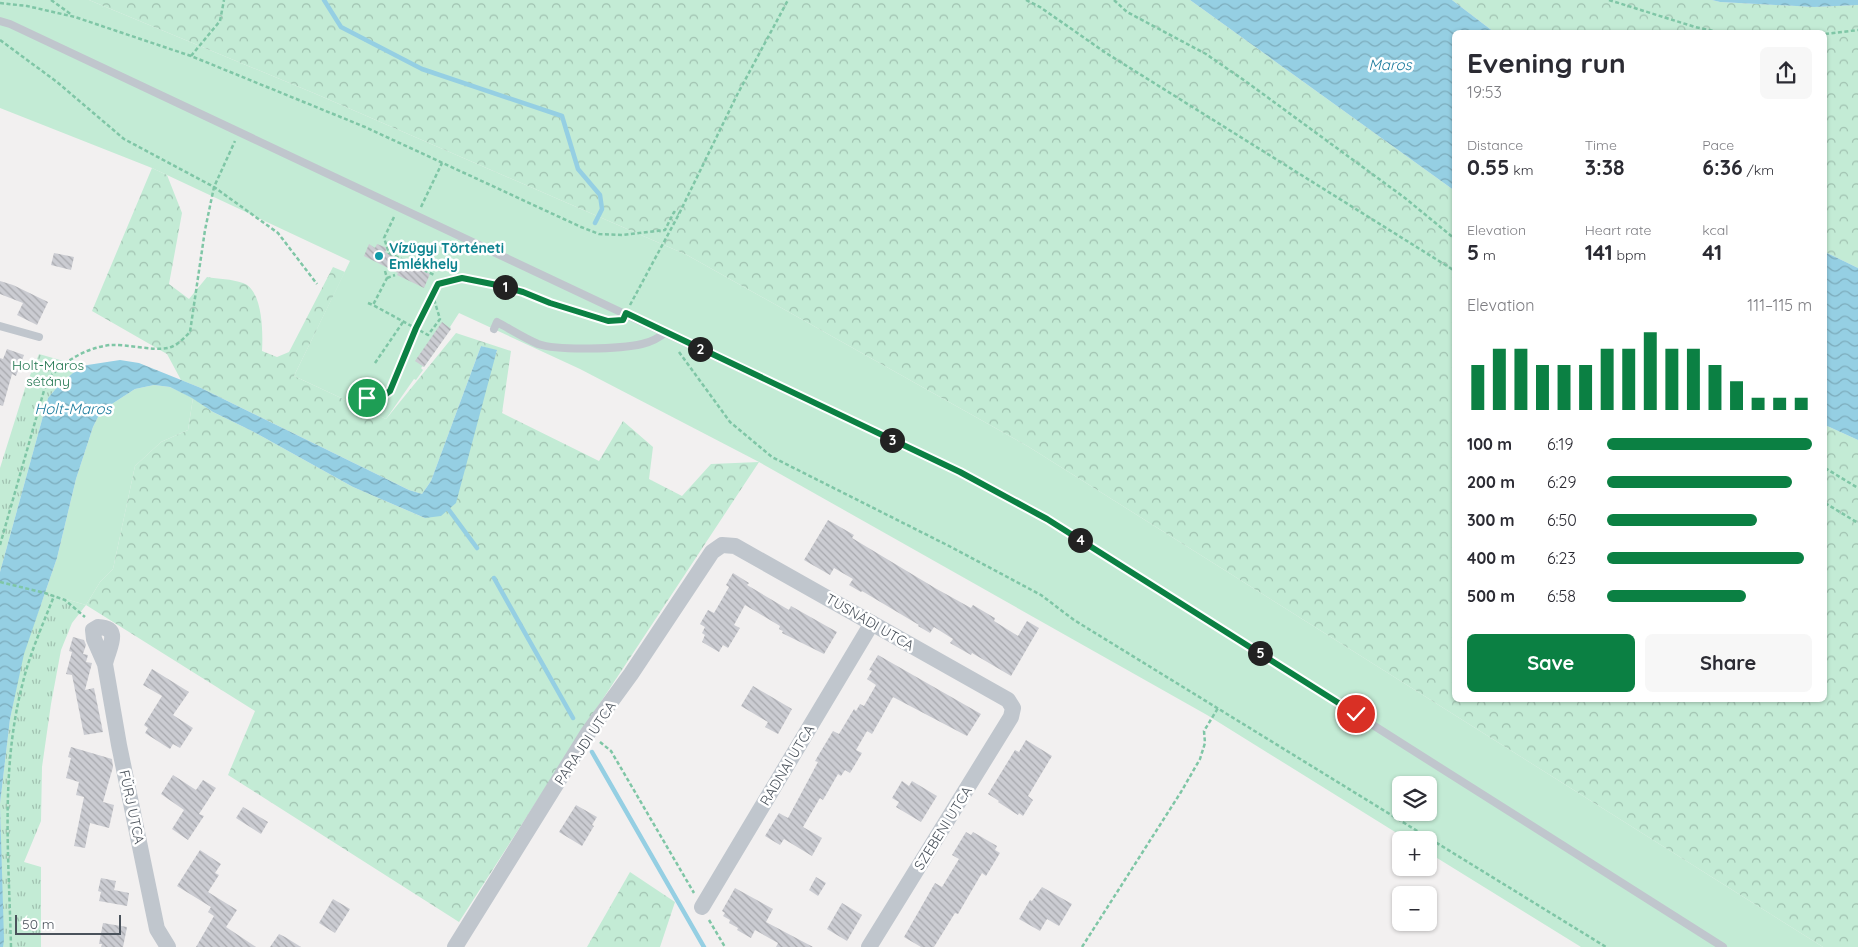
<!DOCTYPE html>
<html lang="en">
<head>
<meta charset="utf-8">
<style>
	:root { --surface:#fff; --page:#f7f7f7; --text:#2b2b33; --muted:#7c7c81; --accent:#0b8043 }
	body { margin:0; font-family:Quicksand,sans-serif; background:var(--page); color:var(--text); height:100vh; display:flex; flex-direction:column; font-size:19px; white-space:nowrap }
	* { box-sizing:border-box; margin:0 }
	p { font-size:16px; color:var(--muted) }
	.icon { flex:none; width:28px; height:28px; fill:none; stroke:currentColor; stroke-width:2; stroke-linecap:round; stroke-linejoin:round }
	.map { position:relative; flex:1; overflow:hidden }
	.panel { position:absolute; left:1452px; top:30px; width:375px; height:672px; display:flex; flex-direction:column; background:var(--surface); border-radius:8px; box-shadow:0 1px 4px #0004 }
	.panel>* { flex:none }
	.buttons { position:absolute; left:1392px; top:776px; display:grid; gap:10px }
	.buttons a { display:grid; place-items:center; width:45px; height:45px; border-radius:8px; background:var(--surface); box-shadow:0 1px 4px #0004; font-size:25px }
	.scale { position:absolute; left:15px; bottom:12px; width:106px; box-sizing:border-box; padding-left:5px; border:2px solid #4a525b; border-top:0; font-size:14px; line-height:18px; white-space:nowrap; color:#4a525b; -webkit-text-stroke:4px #fff; paint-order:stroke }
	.pin { position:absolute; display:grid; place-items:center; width:42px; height:42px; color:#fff; margin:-21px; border:2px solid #fff; border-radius:50%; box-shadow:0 1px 5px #0007 }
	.km { position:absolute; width:25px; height:25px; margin:-12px; border-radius:50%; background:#222; color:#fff; font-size:14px; line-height:25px; text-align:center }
	.round { display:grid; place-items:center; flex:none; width:52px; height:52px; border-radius:8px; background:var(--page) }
	.overview { display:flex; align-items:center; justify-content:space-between; height:85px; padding:0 15px }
	h1 { font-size:28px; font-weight:700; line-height:38px }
	.metrics { display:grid; grid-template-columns:repeat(3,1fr); gap:8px; height:85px; padding:5px 15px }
	.metrics div { display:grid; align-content:center }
	.metrics b { font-size:21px; font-weight:700 }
	.metrics small { font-size:14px; font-weight:400 }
	.metrics p { font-size:14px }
	.chart { height:140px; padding:10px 15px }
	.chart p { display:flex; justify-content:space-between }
	.chart svg { width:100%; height:90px; margin-top:5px; stroke:var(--accent); stroke-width:6 }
	.button { display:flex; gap:10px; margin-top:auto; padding:10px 15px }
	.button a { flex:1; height:58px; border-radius:8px; background:var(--accent); color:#fff; font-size:20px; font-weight:700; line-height:58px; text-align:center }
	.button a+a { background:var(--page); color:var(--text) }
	ul { padding:0 15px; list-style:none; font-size:16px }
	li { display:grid; grid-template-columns:80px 60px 1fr; align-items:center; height:38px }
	li i { height:12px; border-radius:6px; background:var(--accent) }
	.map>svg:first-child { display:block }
	.grass { fill:#c3ebd5; fill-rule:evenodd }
	.forest { fill:url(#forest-crowns) }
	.park { fill:url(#park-tufts) }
	.water { fill:url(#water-waves) }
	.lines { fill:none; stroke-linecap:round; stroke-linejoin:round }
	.stream { stroke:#95cfe3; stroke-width:4.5 }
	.building { fill:url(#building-back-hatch) }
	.path { stroke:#7fc6a6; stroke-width:2.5; stroke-dasharray:4 2.5; stroke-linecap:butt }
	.lane { stroke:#c0c6cd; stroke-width:8 }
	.street { stroke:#c0c6cd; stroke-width:16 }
	.route-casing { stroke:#fff; stroke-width:10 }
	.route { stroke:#0b8043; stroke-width:6 }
	.culture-dot { fill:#0f9aa8; stroke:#fff; stroke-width:2 }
	.labels { text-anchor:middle; stroke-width:5; stroke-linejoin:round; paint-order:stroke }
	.culture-label { font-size:14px; font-weight:bold; fill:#0d838f; stroke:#fff; text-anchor:start }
	.park-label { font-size:14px; fill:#217650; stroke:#fff }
	.street-label { font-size:14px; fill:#4a525b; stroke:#fff }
	.water-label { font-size:15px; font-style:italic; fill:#1b7b9d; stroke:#fff }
</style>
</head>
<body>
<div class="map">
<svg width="1858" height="947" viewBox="0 0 1858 947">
	<defs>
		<pattern id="forest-crowns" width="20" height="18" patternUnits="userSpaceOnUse" patternTransform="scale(1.25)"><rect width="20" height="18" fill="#c3ebd5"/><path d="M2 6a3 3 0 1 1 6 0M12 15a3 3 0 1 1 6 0" fill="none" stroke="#a0c1b0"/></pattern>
		<pattern id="park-tufts" width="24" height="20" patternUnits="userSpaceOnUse" patternTransform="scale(1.25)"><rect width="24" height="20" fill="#c3ebd5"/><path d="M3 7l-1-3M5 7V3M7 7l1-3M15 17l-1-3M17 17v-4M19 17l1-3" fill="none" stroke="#a0c1b0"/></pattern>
		<pattern id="water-waves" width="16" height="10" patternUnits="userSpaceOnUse" patternTransform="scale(1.25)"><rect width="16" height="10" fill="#95cfe3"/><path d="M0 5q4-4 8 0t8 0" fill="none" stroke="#7cabbb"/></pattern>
		<pattern id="building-back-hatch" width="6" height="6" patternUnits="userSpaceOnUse" patternTransform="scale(1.25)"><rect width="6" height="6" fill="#cbccd2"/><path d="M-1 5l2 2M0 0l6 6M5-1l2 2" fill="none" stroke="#a7a8ad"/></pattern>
	</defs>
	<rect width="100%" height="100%" fill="#f2f0f0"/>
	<g class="grass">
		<path d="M 0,0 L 89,0 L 316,94 L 687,255 L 1029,447 L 1823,947 L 1581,947 L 1429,853 L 1429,840 L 1408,840 L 1207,715 L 759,462 L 580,369 L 459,313 L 450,327 L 451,328 L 424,367 L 423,366 L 421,368 L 423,370 L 416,380 L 414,379 L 386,419 L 294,376 L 350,261 L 152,168 L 0,108 ZM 1401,785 L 1429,785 L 1429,812 L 1401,812 Z"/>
		<path d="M 154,385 L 170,387 L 193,398 L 188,430 L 161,442 L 135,466 L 113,569 L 100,582 L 86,605 L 45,593 L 57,558 L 76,479 L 93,427 L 101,411 L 135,389 Z"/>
	</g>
	<g class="forest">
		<path d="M 89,0 L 1190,0 L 1455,191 L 1455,700 L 1825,700 L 1825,425 L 1858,440 L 1858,947 L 1823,947 L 1029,447 L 687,255 L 316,94 Z"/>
		<path d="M 1452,0 L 1712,0 L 1720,2 L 1814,7 L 1858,5 L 1858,268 L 1825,252 L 1825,32 L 1494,32 Z"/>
		<path d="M 152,168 L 167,175 L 182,213 L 169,284 L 189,299 L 207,277 C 218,279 232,279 243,283 C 263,290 263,333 262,351 L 277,357 L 289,352 L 333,267 L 345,272 L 294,376 L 386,419 L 456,333 L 511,351 L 502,413 L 599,461 L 623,421 L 653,447 L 649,479 L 682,496 L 711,464 L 759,462 L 585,726 L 459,922 L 228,775 L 255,711 L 86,605 L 100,582 L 113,569 L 135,466 L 161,442 L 188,430 L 193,398 L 213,412 L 252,431 L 353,487 L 425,518 L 497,351 L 481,346 L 431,481 L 422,494 L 409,490 L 201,388 L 181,380 L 167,354 L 92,311 Z"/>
		<path d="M 630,872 L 675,902 L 660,947 L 587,947 Z"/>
	</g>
	<g class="park">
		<path d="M 39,354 L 81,366 L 59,385 L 48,398 L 0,572 L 0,468 L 26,385 Z"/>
		<path d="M 45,593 L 86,605 L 72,623 L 61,650 L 51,704 L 42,767 L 41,821 L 24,862 L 41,867 L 41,947 L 3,947 L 0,804 L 10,719 L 23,654 Z"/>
	</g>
	<g class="water">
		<path d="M 1190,0 L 1452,0 L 1494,32 L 1455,32 L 1455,191 Z"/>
		<path d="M 1712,0 L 1858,0 L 1858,5 L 1814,7 L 1720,2 Z"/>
		<path d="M 1825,252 L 1858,268 L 1858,440 L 1825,425 Z"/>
		<path d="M 481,346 L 497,350 L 456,503 L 441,516 L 425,518 L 353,487 L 252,431 L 213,412 L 192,398 L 170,387 L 154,385 L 135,389 L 101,411 L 93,427 L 76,479 L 57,558 L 24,654 L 10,719 L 0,804 L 4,940 L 3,947 L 0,947 L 0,572 L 48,398 L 59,385 L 81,366 L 120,360 L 139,363 L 201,388 L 409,490 L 422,494 L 431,481 Z"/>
	</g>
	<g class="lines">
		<g class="stream">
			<path d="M 324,0 L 341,27 L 422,69 L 562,116 L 578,169 L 600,195 L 602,209 L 595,223"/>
			<path d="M 449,510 L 477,548"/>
			<path d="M 494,578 L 573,718"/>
			<path d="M 592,752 L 704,947"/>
		</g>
	</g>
	<g class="building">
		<path d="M 369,244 L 375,248 L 377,244 L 387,248 L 385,252 L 430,274 L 424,288 L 397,275 L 398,273 L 364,256 Z"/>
		<path d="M 54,253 L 74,257 L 71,270 L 51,265 Z"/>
		<path d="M 0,281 L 13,285 L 48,302 L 37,325 L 17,315 L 23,303 L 0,294 Z"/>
		<path d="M 442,322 L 451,329 L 424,367 L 415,361 Z"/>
		<path d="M 7,349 L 24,355 L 16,376 L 12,374 L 3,406 L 0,405 L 0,358 L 3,359 Z"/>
		<path d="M 828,520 L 854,535 L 852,538 L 935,588 L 971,608 L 973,605 L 993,617 L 995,618 L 994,621 L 1018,636 L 1027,621 L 1039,628 L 1011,676 L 972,653 L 971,655 L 950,643 L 953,639 L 934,627 L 930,633 L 918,626 L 919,625 L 862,591 L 861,592 L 849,585 L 853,579 L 834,568 L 830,575 L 804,560 Z"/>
		<path d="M 733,573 L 749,583 L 747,585 L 789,610 L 791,606 L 837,632 L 824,654 L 782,633 L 783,631 L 779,629 L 780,626 L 745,605 L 734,625 L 740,628 L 728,648 L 723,645 L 719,652 L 702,642 L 705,635 L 702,633 L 705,627 L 700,624 L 708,610 L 714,613 L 729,587 L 726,585 Z"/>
		<path d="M 73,637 L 84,640 L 86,645 L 83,654 L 88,655 L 86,662 L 92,663 L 85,690 L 94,688 L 103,732 L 84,735 L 72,675 L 66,674 L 72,652 L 69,651 Z"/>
		<path d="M 878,655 L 981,714 L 967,736 L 893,697 L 872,734 L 867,731 L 856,750 L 862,753 L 850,773 L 845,770 L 841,776 L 838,774 L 823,800 L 820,798 L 803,827 L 822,838 L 812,856 L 784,839 L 780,845 L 765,836 L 779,813 L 788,818 L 818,762 L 815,761 L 833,731 L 839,734 L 854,709 L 856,711 L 860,704 L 864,706 L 876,685 L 867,679 L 872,671 L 869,670 Z"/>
		<path d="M 152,669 L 189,692 L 173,715 L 193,728 L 180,748 L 173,744 L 170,749 L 145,733 L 148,728 L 144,725 L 162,696 L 143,685 Z"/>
		<path d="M 753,686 L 792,709 L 778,734 L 765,727 L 768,722 L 741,706 Z"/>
		<path d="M 1026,740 L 1052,756 L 1028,796 L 1033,800 L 1023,816 L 1019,813 L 1018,815 L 998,802 L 999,801 L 988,794 L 1015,750 L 1019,752 Z"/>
		<path d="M 71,747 L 112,759 L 113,767 L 103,802 L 114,805 L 109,828 L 90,823 L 85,848 L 74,846 L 84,797 L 76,795 L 79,782 L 66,778 L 71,758 L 68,757 Z"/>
		<path d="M 173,775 L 196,790 L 203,780 L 216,788 L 199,814 L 204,816 L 188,840 L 172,829 L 184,810 L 161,794 Z"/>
		<path d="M 902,781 L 909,786 L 912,781 L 937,796 L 921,822 L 896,807 L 899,802 L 892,798 Z"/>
		<path d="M 576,805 L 597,817 L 592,825 L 594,826 L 582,846 L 559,832 Z"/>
		<path d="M 243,807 L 268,822 L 261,834 L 236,818 Z"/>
		<path d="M 966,832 L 971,835 L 973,832 L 997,846 L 995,850 L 1000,853 L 986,876 L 982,873 L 958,914 L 955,913 L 934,947 L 921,947 L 904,937 L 935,883 L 942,887 L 959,859 L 952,855 Z"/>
		<path d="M 200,850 L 221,864 L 215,873 L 219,875 L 208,892 L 237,910 L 226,927 L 256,947 L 196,947 L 214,916 L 208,912 L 211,907 L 177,886 Z"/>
		<path d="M 816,877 L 826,883 L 818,896 L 809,890 Z"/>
		<path d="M 101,878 L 116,881 L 114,890 L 129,893 L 127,906 L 99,901 L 101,892 L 98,891 Z"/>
		<path d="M 1042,887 L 1072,904 L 1059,926 L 1047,919 L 1040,931 L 1019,919 L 1030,900 L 1032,901 Z"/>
		<path d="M 735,888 L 773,909 L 766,922 L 813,947 L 776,947 L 778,943 L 755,930 L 751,938 L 737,930 L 738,928 L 729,923 L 730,920 L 723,916 L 725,913 L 722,911 Z"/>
		<path d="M 333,899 L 350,909 L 335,933 L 319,923 Z"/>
		<path d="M 842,903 L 862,915 L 847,941 L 827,929 Z"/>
		<path d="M 103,923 L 127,927 L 123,947 L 101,947 L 102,944 L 99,944 Z"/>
		<path d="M 279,934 L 285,937 L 301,947 L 270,947 Z"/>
	</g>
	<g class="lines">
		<g class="path">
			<path d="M 51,0 L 72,15"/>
			<path d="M 1026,0 L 1040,7 L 1106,53 L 1455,271"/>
			<path d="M 1114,0 L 1127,12 L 1206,54 L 1248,83 L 1405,198 L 1455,239"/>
			<path d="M 1609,0 L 1695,27 L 1718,32"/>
			<path d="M 0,3 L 27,6 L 75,17 L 191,56 L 365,127 L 581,227 L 599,234 L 623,235 L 665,230 L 674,212 L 679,214"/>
			<path d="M 1825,34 L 1858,30"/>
			<path d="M 0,40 L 57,82 L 124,139 L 214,187 L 278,233 L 317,284"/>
			<path d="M 191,56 L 220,21 L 224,0"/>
			<path d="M 421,207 L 442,163"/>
			<path d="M 394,217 L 384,238 L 389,253 L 434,275"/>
			<path d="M 385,271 L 387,278 L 373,305 L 428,335 L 440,319 L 433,296 L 434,292"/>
			<path d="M 387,278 L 395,275"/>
			<path d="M 368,303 L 373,305"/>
			<path d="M 630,305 L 679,214 L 737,95 L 788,0"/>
			<path d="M 679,352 L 730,422 L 772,457 L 951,547 L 1041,595 L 1074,620 L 1606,947"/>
			<path d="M 375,363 L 403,322"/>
			<path d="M 360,395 L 379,399 L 390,391 L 416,328 L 433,296"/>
			<path d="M 1825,468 L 1858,488"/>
			<path d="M 1825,503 L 1858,523"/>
			<path d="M 0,545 L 47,380 C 63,362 85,348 110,345 C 127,344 153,351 168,348 C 177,346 184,338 190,332 L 205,230 L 214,187 L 235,141"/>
			<path d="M 0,582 L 45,593 L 65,600 L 85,617"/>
			<path d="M 600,742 L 611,751 L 694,893"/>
			<path d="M 709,920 L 725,947"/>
			<path d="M 11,947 C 9,859 0,769 23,682 C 30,653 43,624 54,596"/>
			<path d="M 1082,947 L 1181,792 L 1200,759 L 1205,743 L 1204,731 L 1218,708"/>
		</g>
		<g class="lane">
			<path d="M 0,21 L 10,24 L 960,472 L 1047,519 L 1111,559 L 1723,947"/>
			<path d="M 438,284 L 462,279 L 497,285 L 523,292 L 550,303 L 608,321 L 623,319 L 626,313"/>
			<path d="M 0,326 L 39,337"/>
			<path d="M 494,329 L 497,322 C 510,329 524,338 538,344 C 558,351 621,349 642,344 C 651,342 659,338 666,332"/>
		</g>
		<g class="street">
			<path d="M 105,664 C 108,648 123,628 98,627 L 93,630 L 94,639 L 105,664 L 119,745 L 157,929 L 168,947"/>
			<path d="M 702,907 L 872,623"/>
			<path d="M 455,947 L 588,733 L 631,674 L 712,552 L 722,545 L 735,546 L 1008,700 L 1013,708 L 1011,717 L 869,947"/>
		</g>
	</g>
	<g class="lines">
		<g class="route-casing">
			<path id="route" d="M 367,398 L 379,399 L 390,391 L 416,328 L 438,284 L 462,278 L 497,285 L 523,292 L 550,303 L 608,321 L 623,320 L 626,313 L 960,472 L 1047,519 L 1356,714"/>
		</g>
		<use href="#route" class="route"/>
	</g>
	<circle class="culture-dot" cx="379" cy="256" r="5"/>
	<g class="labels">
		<g class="culture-label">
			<text x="389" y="253">Vízügyi Történeti<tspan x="389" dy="16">Emlékhely</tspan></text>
		</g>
		<g class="park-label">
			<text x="48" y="370">Holt-Maros<tspan x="48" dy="16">sétány</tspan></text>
		</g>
		<g class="street-label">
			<text transform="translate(870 622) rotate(30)" y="5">TUSNÁDI UTCA</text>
			<text transform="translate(585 743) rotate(-56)" y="5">PARAJDI UTCA</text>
			<text transform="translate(787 765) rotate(-59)" y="5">RADNAI UTCA</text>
			<text transform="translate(132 807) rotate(78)" y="5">FÜRJ UTCA</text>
			<text transform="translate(943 828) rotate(-58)" y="5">SZEBENI UTCA</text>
		</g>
		<g class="water-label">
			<text x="1390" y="70">Maros</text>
			<text x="73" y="414">Holt-Maros</text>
		</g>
	</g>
</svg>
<div class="buttons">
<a><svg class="icon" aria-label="layers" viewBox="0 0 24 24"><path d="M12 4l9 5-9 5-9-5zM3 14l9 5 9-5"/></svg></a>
<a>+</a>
<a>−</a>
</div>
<div class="scale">50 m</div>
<div class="pin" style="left:367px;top:398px;background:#1e9e55"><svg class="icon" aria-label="arrive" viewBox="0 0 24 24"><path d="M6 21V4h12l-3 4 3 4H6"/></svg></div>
<div class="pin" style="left:1356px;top:714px;background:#d93025"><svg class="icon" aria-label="check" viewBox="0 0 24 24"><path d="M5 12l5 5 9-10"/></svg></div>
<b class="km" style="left:505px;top:287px">1</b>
<b class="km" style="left:700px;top:349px">2</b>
<b class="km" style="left:892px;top:440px">3</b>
<b class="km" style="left:1080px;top:540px">4</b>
<b class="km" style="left:1260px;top:653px">5</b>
<section class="panel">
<div class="overview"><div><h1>Evening run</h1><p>19:53</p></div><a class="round"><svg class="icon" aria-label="share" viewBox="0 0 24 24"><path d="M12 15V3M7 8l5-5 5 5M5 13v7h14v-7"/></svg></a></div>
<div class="metrics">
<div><p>Distance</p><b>0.55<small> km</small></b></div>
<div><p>Time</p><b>3:38</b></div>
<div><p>Pace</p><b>6:36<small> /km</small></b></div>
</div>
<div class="metrics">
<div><p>Elevation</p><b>5<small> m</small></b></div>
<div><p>Heart rate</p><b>141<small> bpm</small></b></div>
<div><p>kcal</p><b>41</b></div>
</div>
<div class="chart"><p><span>Elevation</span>111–115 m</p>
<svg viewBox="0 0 160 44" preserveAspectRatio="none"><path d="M5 44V22M15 44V14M25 44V14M35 44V22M45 44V22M55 44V22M65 44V14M75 44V14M85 44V6M95 44V14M105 44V14M115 44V22M125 44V30M135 44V38M145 44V38M155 44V38"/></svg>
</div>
<ul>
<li><b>100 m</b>6:19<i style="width:100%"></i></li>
<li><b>200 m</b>6:29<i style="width:90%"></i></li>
<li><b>300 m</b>6:50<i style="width:73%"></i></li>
<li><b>400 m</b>6:23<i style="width:96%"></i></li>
<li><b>500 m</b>6:58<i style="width:68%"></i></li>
</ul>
<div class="button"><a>Save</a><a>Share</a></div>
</section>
</div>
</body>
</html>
